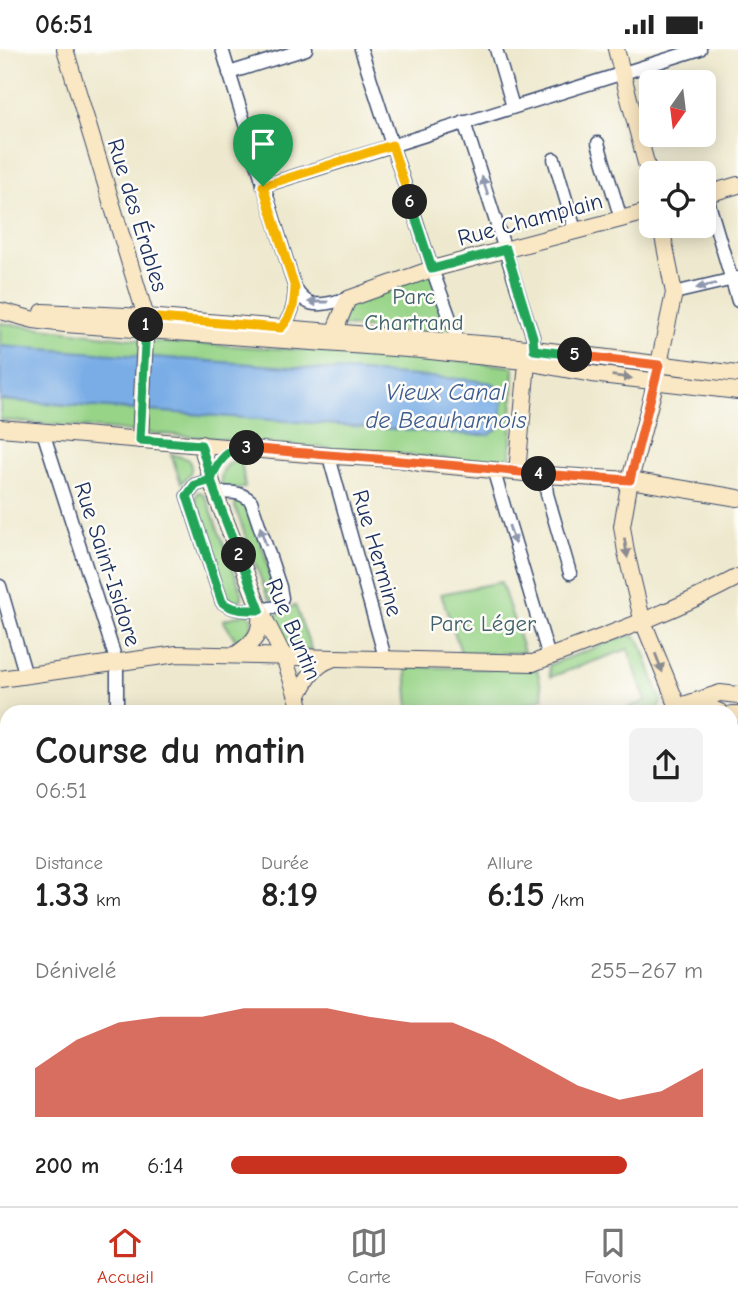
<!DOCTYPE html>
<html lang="fr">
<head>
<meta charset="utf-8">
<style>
	:root { --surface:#fff; --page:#f2f2f2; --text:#222; --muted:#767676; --line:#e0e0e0; --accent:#c8321e }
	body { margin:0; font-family:"Comic Neue",sans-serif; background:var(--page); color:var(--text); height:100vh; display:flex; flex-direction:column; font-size:26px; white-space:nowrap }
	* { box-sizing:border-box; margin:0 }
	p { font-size:23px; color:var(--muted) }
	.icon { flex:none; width:38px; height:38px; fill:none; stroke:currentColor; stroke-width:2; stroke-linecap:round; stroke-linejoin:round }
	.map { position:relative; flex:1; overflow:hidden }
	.drawer { position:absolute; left:0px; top:656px; width:738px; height:502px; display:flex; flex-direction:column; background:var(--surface); border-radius:21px 21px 0 0; box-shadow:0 4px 18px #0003 }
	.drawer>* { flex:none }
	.needle { width:46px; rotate:194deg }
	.buttons { position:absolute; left:639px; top:21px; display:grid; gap:14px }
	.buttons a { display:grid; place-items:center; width:77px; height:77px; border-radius:10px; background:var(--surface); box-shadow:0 4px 18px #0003; font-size:35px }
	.pin { position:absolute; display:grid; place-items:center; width:60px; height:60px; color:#fff; margin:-72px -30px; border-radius:50% 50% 50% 0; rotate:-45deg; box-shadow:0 0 7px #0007 }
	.pin .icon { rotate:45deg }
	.km { position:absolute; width:35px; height:35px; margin:-18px; border-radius:50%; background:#222; color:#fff; font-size:19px; line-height:35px; text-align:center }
	.round { display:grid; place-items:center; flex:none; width:74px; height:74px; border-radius:10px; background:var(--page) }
	.summary { display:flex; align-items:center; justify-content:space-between; height:119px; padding:0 35px }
	h1 { font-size:38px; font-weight:600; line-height:52px }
	.figures { display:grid; grid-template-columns:repeat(3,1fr); gap:10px; height:119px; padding:7px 35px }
	.figures div { display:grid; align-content:center }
	.figures b { font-size:35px; font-weight:600 }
	.figures small { font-size:19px; font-weight:400 }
	.figures p { font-size:19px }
	.chart { height:196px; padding:14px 35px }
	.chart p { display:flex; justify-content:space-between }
	.chart svg { width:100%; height:126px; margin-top:7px; fill:var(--accent); opacity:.7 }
	ul { padding:0 35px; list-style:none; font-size:23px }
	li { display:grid; grid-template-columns:112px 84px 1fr; align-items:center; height:52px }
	li i { height:18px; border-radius:9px; background:var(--accent) }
	.status { display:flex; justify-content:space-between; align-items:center; height:49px; padding:0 35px; background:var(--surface); direction:ltr }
	.status svg { height:19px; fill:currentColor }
	.tab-bar { display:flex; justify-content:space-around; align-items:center; height:98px; border-top:2px solid var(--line); background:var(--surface); font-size:19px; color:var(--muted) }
	.tab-bar a { display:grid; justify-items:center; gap:4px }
	.tab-bar .current { color:var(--accent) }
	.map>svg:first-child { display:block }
	.built { fill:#f7d0ca }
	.green { fill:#98d488; stroke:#5a8273; stroke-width:2 }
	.water { fill:#7aade6; stroke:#4a6ea2; stroke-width:2 }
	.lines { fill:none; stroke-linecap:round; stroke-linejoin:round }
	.street-casing { stroke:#3b4b6f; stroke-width:15 }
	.secondary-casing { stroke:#3b4b6f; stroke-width:18 }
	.street { stroke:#fff; stroke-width:12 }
	.secondary { stroke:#fae7c3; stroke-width:16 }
	.oneway { fill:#8d97ae }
	.oneway2 { fill:#8a8b90 }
	.split-1-casing { stroke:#fff; stroke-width:14 }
	.split-2-casing { stroke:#fff; stroke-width:14 }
	.split-3-casing { stroke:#fff; stroke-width:14 }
	.split-4-casing { stroke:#fff; stroke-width:14 }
	.split-5-casing { stroke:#fff; stroke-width:14 }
	.split-6-casing { stroke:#fff; stroke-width:14 }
	.split-7-casing { stroke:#fff; stroke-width:14 }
	.split-1 { stroke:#f5b400; stroke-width:9 }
	.split-2 { stroke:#22a559; stroke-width:9 }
	.split-3 { stroke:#22a559; stroke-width:9 }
	.split-4 { stroke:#f0652b; stroke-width:9 }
	.split-5 { stroke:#f0652b; stroke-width:9 }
	.split-6 { stroke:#22a559; stroke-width:9 }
	.split-7 { stroke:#f5b400; stroke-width:9 }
	.labels { text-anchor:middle; stroke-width:5; stroke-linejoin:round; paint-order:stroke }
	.street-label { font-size:23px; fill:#1b2f5e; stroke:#fdfcf7 }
	.park-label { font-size:23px; fill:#40616b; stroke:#fdfcf7 }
	.water-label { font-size:24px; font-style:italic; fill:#3c5b8e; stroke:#fdfcf7 }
</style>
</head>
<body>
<div class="status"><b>06:51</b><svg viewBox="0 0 49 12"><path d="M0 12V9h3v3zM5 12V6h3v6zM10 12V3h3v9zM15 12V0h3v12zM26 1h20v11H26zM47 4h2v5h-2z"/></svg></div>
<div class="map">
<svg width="738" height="1157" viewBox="0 0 738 1157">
	<rect width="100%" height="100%" fill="#fdfcf7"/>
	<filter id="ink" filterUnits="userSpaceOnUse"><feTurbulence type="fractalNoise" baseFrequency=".0143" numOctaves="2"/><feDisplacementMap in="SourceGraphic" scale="14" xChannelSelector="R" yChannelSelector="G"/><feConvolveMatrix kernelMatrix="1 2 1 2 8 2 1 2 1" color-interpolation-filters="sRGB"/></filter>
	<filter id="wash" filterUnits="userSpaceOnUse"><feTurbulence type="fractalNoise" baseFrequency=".00686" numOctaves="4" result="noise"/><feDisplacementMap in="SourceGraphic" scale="28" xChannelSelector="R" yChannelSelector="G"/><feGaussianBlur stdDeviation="1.57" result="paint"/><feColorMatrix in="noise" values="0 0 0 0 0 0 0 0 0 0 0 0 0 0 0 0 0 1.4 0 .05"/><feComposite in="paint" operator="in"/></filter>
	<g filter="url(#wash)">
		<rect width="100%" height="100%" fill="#eee9ce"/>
		<path class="built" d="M 0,1132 L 7,1134 L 7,1152 L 65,1152 L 83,1157 L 0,1157 Z"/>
		<g class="green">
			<path d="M 432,220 L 458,290 L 337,276 L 348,250 Z"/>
			<path d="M 0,274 L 157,293 L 420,307 L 514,318 L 510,415 L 0,371 Z"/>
			<path d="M 171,405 L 188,410 C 195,421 190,426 181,434 Z"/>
			<path d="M 241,410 L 245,439 L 224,442 C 216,426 225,413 241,410 Z"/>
			<path d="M 198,443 L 202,444 L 207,451 L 242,544 L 242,550 L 233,553 L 228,548 L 195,448 Z"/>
			<path d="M 237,448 L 250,457 L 277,546 L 275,552 L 269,550 L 266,544 L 235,458 Z"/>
			<path d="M 501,533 L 524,603 L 462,606 L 441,545 Z"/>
			<path d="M 295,556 L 312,602 L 285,598 L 276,572 L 276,566 Z"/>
			<path d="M 246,564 L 252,569 C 253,582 247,586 237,593 L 223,571 Z"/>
			<path d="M 628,586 L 637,589 L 641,594 L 661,651 L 660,656 L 654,662 L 629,663 L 627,659 L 646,652 L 628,600 L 550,628 L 549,616 Z"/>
			<path d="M 406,618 L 537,620 L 544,649 L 503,663 L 409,663 Z"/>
			<path d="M 732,672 L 738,674 L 738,771 L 732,758 Z"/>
			<path d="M 732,798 L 738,811 L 738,859 L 732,863 Z"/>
			<path d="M 0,1005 L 7,1008 L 7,1109 L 0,1107 Z"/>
			<path d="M 107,1152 L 355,1152 L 346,1157 L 117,1157 Z"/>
		</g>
		<g class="water">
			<path d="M 0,297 L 473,331 L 492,334 L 504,342 L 500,378 L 489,386 L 474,386 L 0,351 Z"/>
			<path d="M 0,1007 L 7,1010 L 7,1085 L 0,1082 Z"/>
			<path d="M 231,1152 L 335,1152 L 332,1156 Z"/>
		</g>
	</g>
	<g filter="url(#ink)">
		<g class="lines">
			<g class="street-casing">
				<g id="street">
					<path d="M 222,0 L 295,239 C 309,264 325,254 348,250"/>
					<path d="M 361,0 L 432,220 L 459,294"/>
					<path d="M 496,0 L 513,58"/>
					<path d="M 229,24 L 306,0"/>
					<path d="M 464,73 L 533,288 L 534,301"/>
					<path d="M 598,94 L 621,170"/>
					<path d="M 554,110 L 575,181"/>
					<path d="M 263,137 L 700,0"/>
					<path d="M 706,145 L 738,252"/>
					<path d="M 674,244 L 738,229"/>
					<path d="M 281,279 C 293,266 294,256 295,239"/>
					<path d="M 43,383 L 117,614 L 117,663"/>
					<path d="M 331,407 L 331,415 L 386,612"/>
					<path d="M 493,420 L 549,608"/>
					<path d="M 545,426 L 547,445 L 570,524"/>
					<path d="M 211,431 L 195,436 L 187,447 L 222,553 C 237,565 259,561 277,558 L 282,549 L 280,538 L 251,452 C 240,442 229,443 215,444"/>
					<path d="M 0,537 L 26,627"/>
					<path d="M 0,721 L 7,720"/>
					<path d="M 0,810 L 7,810"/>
					<path d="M 0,905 L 7,905"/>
				</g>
			</g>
			<g class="secondary-casing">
				<g id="secondary">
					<path d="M 65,0 L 146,268 L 140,391"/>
					<path d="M 616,0 L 651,133"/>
					<path d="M 704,146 L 738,136"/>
					<path d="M 661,177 L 674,244 L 653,343 L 630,431 L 622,477 L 626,503 L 642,570 L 680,663"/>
					<path d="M 1,262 L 34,271 L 65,275 L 421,301 L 515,311 L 592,325 L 738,342"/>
					<path d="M 43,263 L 146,268 L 518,298 L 738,325"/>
					<path d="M 335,294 L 337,276 L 348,250 L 432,220 L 651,162"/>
					<path d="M 0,379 L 331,407 L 398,410 L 419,414 L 545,426 L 630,431 L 738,449"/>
					<path d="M 201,395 L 215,444 L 260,561 L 284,608 L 302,663"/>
					<path d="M 517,423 L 527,314"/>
					<path d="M 237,605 C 255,592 262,585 260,562"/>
					<path d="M 0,630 L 177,605 L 533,614 C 602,588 673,563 738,528"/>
					<path d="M 298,648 C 306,631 314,616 332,610"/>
					<path d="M 689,656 L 706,657 L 720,663"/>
					<path d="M 677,658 L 720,644 L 738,646"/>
					<path d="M 732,665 L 738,665"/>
					<path d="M 732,766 L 738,779"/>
					<path d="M 313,1152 L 314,1157"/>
				</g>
			</g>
			<use href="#street" class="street"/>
			<use href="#secondary" class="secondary"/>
		</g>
		<defs><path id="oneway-solid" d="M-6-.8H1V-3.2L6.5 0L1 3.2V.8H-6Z" transform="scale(1.75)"/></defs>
		<g class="oneway">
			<use href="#oneway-solid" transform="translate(485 137) rotate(-108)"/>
			<use href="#oneway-solid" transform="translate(706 237) rotate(167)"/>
			<use href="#oneway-solid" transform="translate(318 253) rotate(180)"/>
			<use href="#oneway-solid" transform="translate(512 486) rotate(72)"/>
			<use href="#oneway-solid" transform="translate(263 487) rotate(-108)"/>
		</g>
		<g class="oneway2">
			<use href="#oneway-solid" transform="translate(622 328) rotate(7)"/>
			<use href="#oneway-solid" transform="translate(626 499) rotate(81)"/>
			<use href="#oneway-solid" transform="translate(659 614) rotate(69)"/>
		</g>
	</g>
	<g class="lines" filter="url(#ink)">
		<g class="split-1-casing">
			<path id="split-1" d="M 146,276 L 146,268 L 281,279 C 293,266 294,256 295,239 L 263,137"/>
		</g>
		<g class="split-2-casing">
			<path id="split-2" d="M 146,276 L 140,391 L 201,396 L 215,444 L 239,506"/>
		</g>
		<g class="split-3-casing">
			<path id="split-3" d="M 239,506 L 260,561 C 247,561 232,562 222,553 L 187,447 L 195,436 L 211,431 C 217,413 227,398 247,399"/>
		</g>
		<g class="split-4-casing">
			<path id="split-4" d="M 247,399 C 345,408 442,414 539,425"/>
		</g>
		<g class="split-5-casing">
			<path id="split-5" d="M 539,425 L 630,431 L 659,316 L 575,306"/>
		</g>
		<g class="split-6-casing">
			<path id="split-6" d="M 410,153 L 432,220 L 506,200 L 533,288 L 534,301 L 575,306"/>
		</g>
		<g class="split-7-casing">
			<path id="split-7" d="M 263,137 L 392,96 L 410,153"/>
		</g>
		<use href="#split-1" class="split-1"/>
		<use href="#split-2" class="split-2"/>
		<use href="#split-3" class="split-3"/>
		<use href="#split-4" class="split-4"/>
		<use href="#split-5" class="split-5"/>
		<use href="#split-6" class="split-6"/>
		<use href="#split-7" class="split-7"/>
	</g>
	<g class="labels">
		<g class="street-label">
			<text transform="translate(138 166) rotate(73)" y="8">Rue des Érables</text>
			<text transform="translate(530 170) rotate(-15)" y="8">Rue Champlain</text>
			<text transform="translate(378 504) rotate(74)" y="8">Rue Hermine</text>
			<text transform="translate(108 515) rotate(72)" y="8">Rue Saint-Isidore</text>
			<text transform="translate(294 580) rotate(67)" y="8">Rue Buntin</text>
		</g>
		<g class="park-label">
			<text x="414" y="255">Parc<tspan x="414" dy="26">Chartrand</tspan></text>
			<text x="483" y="582">Parc Léger</text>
		</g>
		<g class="water-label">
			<text x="446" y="351">Vieux Canal<tspan x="446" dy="28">de Beauharnois</tspan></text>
		</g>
	</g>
</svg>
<div class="buttons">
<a><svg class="needle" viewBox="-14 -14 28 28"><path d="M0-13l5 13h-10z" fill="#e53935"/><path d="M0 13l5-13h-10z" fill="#767676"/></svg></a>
<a><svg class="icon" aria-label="locate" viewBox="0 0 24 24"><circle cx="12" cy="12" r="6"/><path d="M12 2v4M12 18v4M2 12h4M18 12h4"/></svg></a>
</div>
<div class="pin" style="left:263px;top:137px;background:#1e9e55"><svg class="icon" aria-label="arrive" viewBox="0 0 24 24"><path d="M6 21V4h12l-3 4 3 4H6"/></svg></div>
<b class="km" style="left:146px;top:276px">1</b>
<b class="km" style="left:239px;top:506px">2</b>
<b class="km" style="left:247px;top:399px">3</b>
<b class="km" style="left:539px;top:425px">4</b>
<b class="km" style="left:575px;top:306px">5</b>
<b class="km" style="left:410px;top:153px">6</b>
<section class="drawer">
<div class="summary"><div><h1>Course du matin</h1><p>06:51</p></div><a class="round"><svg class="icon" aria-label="share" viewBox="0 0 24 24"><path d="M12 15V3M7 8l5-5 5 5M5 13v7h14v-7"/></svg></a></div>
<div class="figures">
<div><p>Distance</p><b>1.33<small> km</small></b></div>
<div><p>Durée</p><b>8:19</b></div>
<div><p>Allure</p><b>6:15<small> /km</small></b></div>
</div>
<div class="chart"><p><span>Dénivelé</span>255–267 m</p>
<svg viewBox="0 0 160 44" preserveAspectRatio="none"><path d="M0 44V27L10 17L20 11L30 9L40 9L50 6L60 6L70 6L80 9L90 11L100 11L110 17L120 25L130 33L140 38L150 35L160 27V44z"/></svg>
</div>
<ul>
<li><b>200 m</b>6:14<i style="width:84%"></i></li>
</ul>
</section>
</div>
<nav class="tab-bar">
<a class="current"><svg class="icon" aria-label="home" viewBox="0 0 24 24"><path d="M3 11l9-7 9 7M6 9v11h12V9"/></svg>Accueil</a>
<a><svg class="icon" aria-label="map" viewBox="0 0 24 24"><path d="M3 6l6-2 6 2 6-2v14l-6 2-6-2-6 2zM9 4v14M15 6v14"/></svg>Carte</a>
<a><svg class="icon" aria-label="saved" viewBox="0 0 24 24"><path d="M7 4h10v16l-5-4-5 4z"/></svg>Favoris</a>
</nav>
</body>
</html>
